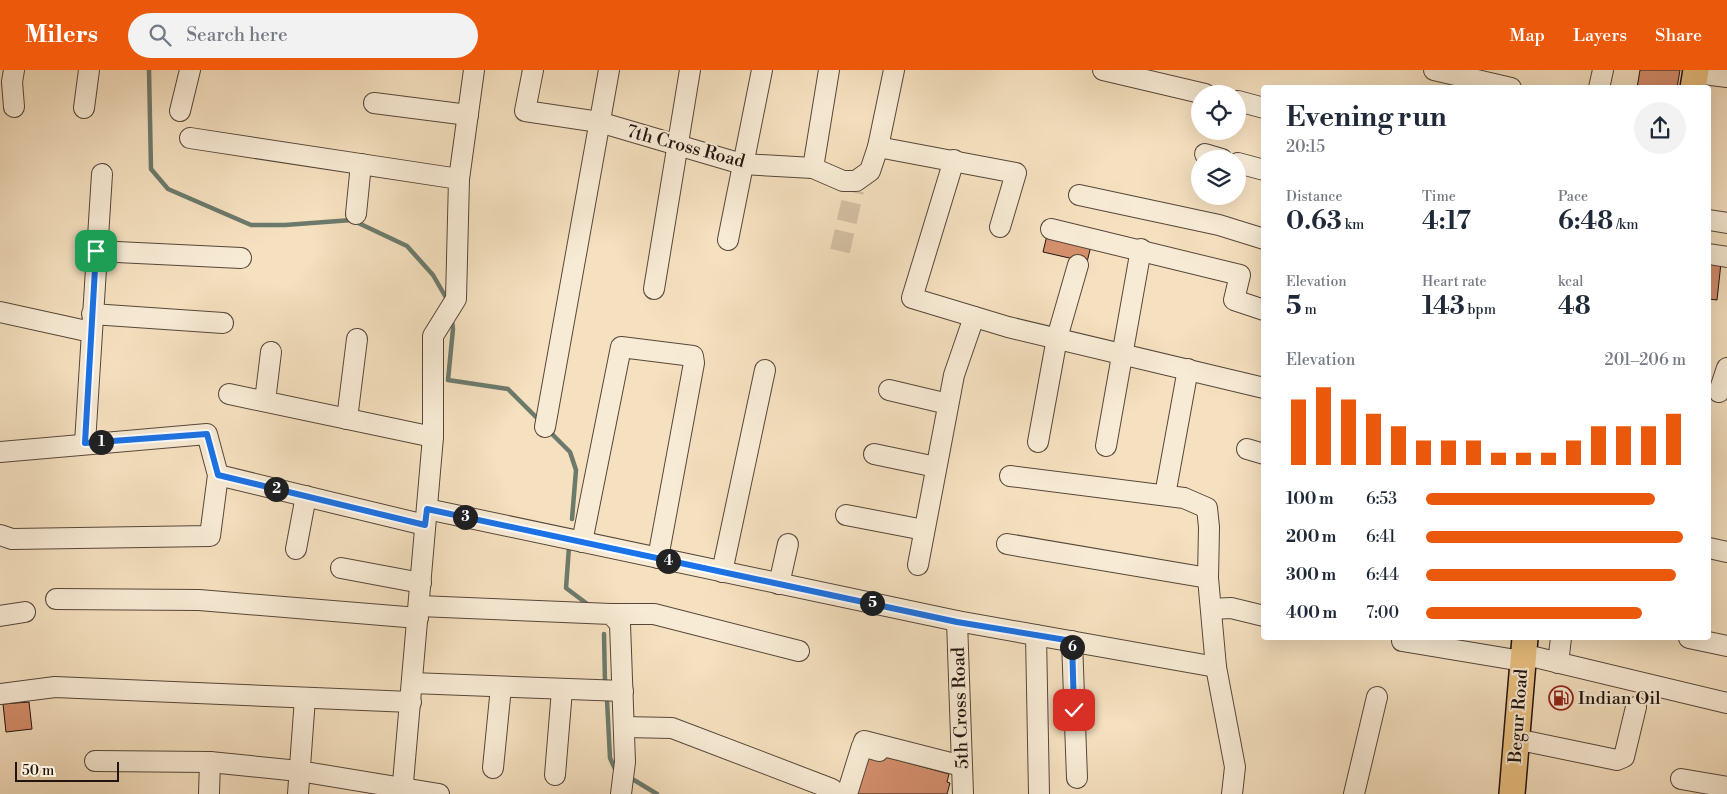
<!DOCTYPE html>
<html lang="en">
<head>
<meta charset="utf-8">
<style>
	:root { --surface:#fff; --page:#f2f2f3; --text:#1f2937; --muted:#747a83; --accent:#ea580c }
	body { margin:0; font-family:"Libre Bodoni",serif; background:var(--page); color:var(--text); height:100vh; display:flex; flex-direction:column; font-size:19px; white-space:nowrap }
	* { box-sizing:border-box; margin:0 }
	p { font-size:16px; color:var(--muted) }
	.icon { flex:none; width:28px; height:28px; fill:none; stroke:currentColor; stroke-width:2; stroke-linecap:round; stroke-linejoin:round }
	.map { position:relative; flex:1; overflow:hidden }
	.panel { position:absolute; left:1261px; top:15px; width:450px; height:555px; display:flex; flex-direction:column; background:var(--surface); border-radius:5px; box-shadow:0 5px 20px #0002 }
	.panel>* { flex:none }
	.controls { position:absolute; left:1191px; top:15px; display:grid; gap:10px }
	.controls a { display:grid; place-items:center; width:55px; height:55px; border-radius:50%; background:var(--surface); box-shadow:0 5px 20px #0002; font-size:25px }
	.scale { position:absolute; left:15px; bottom:12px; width:104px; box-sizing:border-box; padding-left:5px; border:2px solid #22140e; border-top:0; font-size:14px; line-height:18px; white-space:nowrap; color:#22140e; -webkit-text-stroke:4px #f8ebd5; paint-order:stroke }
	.pin { position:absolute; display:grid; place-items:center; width:42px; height:42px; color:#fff; margin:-21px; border-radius:10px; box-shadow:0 2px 8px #0006 }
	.km { position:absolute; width:25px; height:25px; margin:-12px; border-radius:50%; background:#222; color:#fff; font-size:14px; line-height:25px; text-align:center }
	.round { display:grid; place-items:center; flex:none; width:52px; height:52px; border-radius:26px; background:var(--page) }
	.overview { display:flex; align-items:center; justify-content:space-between; height:85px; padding:0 25px }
	h1 { font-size:28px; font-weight:700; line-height:38px }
	.figures { display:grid; grid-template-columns:repeat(3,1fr); gap:8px; height:85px; padding:5px 25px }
	.figures div { display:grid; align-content:center }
	.figures b { font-size:25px; font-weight:700 }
	.figures small { font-size:14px; font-weight:400 }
	.figures p { font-size:14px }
	.chart { height:140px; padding:10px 25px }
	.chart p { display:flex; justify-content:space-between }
	.chart svg { width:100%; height:90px; margin-top:5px; stroke:var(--accent); stroke-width:6 }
	ul { padding:0 25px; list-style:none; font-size:16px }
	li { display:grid; grid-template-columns:80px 60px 1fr; align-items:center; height:38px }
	li i { height:12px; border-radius:6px; background:var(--accent) }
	header { display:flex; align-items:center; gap:30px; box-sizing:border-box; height:70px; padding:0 25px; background:var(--accent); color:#fff }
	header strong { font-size:24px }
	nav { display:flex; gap:28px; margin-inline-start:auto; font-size:18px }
	.search { width:350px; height:45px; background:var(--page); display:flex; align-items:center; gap:12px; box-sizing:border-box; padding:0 18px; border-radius:28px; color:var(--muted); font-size:19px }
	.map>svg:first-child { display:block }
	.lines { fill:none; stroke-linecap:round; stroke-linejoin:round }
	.stream { stroke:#6c7a6c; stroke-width:4.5 }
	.building { fill:#d58f6d; stroke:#22140e }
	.minor-tunnel { stroke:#d5c1a4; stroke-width:20; stroke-dasharray:20 10; stroke-linecap:butt }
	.minor-casing { stroke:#57473a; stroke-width:22 }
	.major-casing { stroke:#22140e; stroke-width:28 }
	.minor { stroke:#f8ebd5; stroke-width:20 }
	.major { stroke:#eac080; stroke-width:25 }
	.route-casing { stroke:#fff; stroke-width:10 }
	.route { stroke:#1a73e8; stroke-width:6 }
	.labels { text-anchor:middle; stroke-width:4; stroke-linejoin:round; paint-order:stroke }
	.street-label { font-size:18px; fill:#22140e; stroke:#f8ebd5 }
	.poi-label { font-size:18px; fill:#22140e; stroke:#f8ebd5; text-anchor:start }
</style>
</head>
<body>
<header>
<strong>Milers</strong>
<div class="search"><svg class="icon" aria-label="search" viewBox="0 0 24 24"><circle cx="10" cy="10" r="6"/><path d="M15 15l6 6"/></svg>Search here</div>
<nav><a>Map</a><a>Layers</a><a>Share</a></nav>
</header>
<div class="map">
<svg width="1727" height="724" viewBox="0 0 1727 724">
	<rect width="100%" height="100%" fill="#f5e0bf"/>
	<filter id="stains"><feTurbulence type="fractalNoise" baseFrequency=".004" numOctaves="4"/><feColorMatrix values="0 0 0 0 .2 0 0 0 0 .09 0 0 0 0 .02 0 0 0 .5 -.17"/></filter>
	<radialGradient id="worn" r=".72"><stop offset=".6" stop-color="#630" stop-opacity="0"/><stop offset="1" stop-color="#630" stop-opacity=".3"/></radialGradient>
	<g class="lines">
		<g class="stream">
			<path d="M 149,0 L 151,99 L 168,119 L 251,155 L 285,155 L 352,150 L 407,176 L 433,205 L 448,231"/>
			<path d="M 452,251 L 453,259 L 448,310 L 508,319 L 539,350"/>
			<path d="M 548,360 L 570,382 L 576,400 L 572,449"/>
			<path d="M 569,477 L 566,518 L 590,536"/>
			<path d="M 604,564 L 605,613"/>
			<path d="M 607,630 L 610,688 L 616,701"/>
			<path d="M 634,710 L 657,724"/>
		</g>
	</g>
	<g class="building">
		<path d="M 1640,0 L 1680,0 L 1677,18 L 1637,18 Z"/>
		<path d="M 1048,161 L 1092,172 L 1087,192 L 1043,182 Z"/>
		<path d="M 1709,192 L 1721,193 L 1717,230 L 1709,229 Z"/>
		<path d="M 29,632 L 32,659 L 6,662 L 3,634 Z"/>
		<path d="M 868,682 L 949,704 L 947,712 L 950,713 L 947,724 L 854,724 Z"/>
	</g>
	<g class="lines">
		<path class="minor-tunnel" d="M 840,181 L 854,120"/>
		<g class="minor-casing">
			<g id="minor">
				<path d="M 14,0 L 12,12 L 14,37"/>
				<path d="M 533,0 L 525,41 L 599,52 L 742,94 L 813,98 L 843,111 L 856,111 L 870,101 L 878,77 L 894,0"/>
				<path d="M 1103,0 L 1205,24"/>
				<path d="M 1434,0 L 1511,18"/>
				<path d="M 1696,3 L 1727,7"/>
				<path d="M 1599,18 L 1603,0"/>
				<path d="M 1238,31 L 1264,38"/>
				<path d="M 374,33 L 468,45"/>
				<path d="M 84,38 L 89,0"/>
				<path d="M 180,41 L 190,0"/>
				<path d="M 190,68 L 459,109"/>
				<path d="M 878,77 L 1016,103 L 1000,157"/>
				<path d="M 1205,84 L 1222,89"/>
				<path d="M 954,90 L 912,228 L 1008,257 L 1264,318"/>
				<path d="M 1238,93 L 1264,100"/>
				<path d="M 813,98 L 829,0"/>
				<path d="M 1079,125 L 1219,155 L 1264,169"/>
				<path d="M 356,144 L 361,94"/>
				<path d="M 1709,150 L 1727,153"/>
				<path d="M 1051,159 L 1240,205 L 1234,230 L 1264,240"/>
				<path d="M 728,170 L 762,0"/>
				<path d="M 96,181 L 241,188"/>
				<path d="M 1709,184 L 1727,187"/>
				<path d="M 654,219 L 690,0"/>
				<path d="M 0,242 L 91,262"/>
				<path d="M 92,244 L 223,253"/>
				<path d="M 889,320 L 948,334"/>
				<path d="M 1719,322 L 1727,298"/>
				<path d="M 229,324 L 433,367"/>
				<path d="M 265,331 L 271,282"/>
				<path d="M 347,349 L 357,269"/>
				<path d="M 545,357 L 609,0"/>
				<path d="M 1038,372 L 1057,268 L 1078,195"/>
				<path d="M 85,373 L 102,104"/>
				<path d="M 1106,376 L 1141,179"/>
				<path d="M 1247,379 L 1264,384"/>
				<path d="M 0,382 L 207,364 L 218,405 L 210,466 L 12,469 L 0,465"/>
				<path d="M 874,384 L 936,397"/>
				<path d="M 218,405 L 425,455"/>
				<path d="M 1010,406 L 1184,428 L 1207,438 L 1209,457 L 1208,508 L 1216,597 L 1235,697 L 1232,724"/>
				<path d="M 1165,425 L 1188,299"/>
				<path d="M 427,439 L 957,551 L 1216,597"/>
				<path d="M 846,445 L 924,460"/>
				<path d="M 582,472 L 621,277 L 693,286 L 694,293 L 658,488"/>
				<path d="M 1007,474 L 1208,508"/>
				<path d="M 1709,478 L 1727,482"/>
				<path d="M 296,479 L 306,426"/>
				<path d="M 918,495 L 954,305 L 974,247"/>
				<path d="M 341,498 L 421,513"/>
				<path d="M 722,502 L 765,300"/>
				<path d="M 779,514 L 788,474"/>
				<path d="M 56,529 L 199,530 L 418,548"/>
				<path d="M 419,536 L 611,544 L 620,554 L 625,692 L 621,724"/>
				<path d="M 1211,539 L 1231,538 L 1264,546"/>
				<path d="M 611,544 L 654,544 L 799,581"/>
				<path d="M 0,546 L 25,542"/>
				<path d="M 957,551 L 963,724"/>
				<path d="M 1036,565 L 1039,724"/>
				<path d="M 1689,568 L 1727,576"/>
				<path d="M 1072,571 L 1077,708"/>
				<path d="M 1402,571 L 1522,591"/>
				<path d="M 1522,584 L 1727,633"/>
				<path d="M 1558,593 L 1561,568"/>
				<path d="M 412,613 L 623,621"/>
				<path d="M 0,624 L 55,617 L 411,632"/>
				<path d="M 624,657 L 672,658 L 832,719"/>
				<path d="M 1516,669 L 1617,690 L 1624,687 L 1636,637"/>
				<path d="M 864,671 L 962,696"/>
				<path d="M 95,691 L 210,692 L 299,701 L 439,724"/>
				<path d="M 493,698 L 501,617"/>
				<path d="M 555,705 L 562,620"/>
				<path d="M 1681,709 L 1727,717"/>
				<path d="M 209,724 L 210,692"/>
				<path d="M 298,724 L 305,628"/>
				<path d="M 402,724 L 433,367 L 433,266 L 456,229 L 459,109 L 474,0"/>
				<path d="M 847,724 L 862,676 L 879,681"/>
				<path d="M 1354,724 L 1377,627"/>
			</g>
		</g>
		<g class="major-casing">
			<g id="major">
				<path d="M 1693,18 L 1696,0"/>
				<path d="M 1512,724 L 1525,568"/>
			</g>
		</g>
		<use href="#minor" class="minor"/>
		<use href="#major" class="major"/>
	</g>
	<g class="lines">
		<g class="route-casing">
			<path id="route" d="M 96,181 L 85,373 L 207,364 L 218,405 L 425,455 L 427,439 L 957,552 L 1072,571 L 1074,640"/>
		</g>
		<use href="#route" class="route"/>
	</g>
	<defs>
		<g id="fuel-ring" transform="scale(1.25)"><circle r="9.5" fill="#f8ebd5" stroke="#8f2418" stroke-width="1.5"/><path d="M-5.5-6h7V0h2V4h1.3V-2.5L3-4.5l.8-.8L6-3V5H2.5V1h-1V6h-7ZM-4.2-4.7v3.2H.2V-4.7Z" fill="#8f2418"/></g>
	</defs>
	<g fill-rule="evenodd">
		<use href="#fuel-ring" x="1561" y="628"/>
	</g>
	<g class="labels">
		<g class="street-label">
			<text transform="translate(686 76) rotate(15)" y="6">7th Cross Road</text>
			<text transform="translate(960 638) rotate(-92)" y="6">5th Cross Road</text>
			<text transform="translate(1518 646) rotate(-86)" y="6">Begur Road</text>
		</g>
		<g class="poi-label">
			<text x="1578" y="634">Indian Oil</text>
		</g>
	</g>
	<rect width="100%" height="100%" filter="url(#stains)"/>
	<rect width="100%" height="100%" fill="url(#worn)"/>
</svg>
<div class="controls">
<a><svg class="icon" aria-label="locate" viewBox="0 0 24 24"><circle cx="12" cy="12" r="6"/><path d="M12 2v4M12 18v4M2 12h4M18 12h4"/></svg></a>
<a><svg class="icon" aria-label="layers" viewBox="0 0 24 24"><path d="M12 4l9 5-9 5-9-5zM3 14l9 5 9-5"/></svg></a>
</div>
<div class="scale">50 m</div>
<div class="pin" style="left:96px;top:181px;background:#1e9e55"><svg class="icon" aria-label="arrive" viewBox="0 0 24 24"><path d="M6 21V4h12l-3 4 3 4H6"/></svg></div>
<div class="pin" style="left:1074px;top:640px;background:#d93025"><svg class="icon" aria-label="check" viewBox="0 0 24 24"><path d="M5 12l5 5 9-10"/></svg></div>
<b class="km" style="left:101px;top:372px">1</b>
<b class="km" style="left:276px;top:419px">2</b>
<b class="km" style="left:465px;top:447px">3</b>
<b class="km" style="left:668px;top:491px">4</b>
<b class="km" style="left:872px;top:533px">5</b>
<b class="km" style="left:1072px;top:577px">6</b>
<section class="panel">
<div class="overview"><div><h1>Evening run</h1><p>20:15</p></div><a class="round"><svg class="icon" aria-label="share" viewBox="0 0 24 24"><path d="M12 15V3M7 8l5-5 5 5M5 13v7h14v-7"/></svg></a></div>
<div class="figures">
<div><p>Distance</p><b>0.63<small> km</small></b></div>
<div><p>Time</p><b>4:17</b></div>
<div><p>Pace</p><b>6:48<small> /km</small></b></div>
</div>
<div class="figures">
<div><p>Elevation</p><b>5<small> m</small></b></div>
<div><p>Heart rate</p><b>143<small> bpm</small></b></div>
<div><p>kcal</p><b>48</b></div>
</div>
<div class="chart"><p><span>Elevation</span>201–206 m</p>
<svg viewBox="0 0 160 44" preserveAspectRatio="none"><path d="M5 44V12M15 44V6M25 44V12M35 44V19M45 44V25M55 44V32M65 44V32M75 44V32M85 44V38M95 44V38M105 44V38M115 44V32M125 44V25M135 44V25M145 44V25M155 44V19"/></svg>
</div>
<ul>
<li><b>100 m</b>6:53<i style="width:88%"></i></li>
<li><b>200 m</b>6:41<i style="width:99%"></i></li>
<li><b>300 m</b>6:44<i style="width:96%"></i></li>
<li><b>400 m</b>7:00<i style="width:83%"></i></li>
</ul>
</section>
</div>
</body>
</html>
